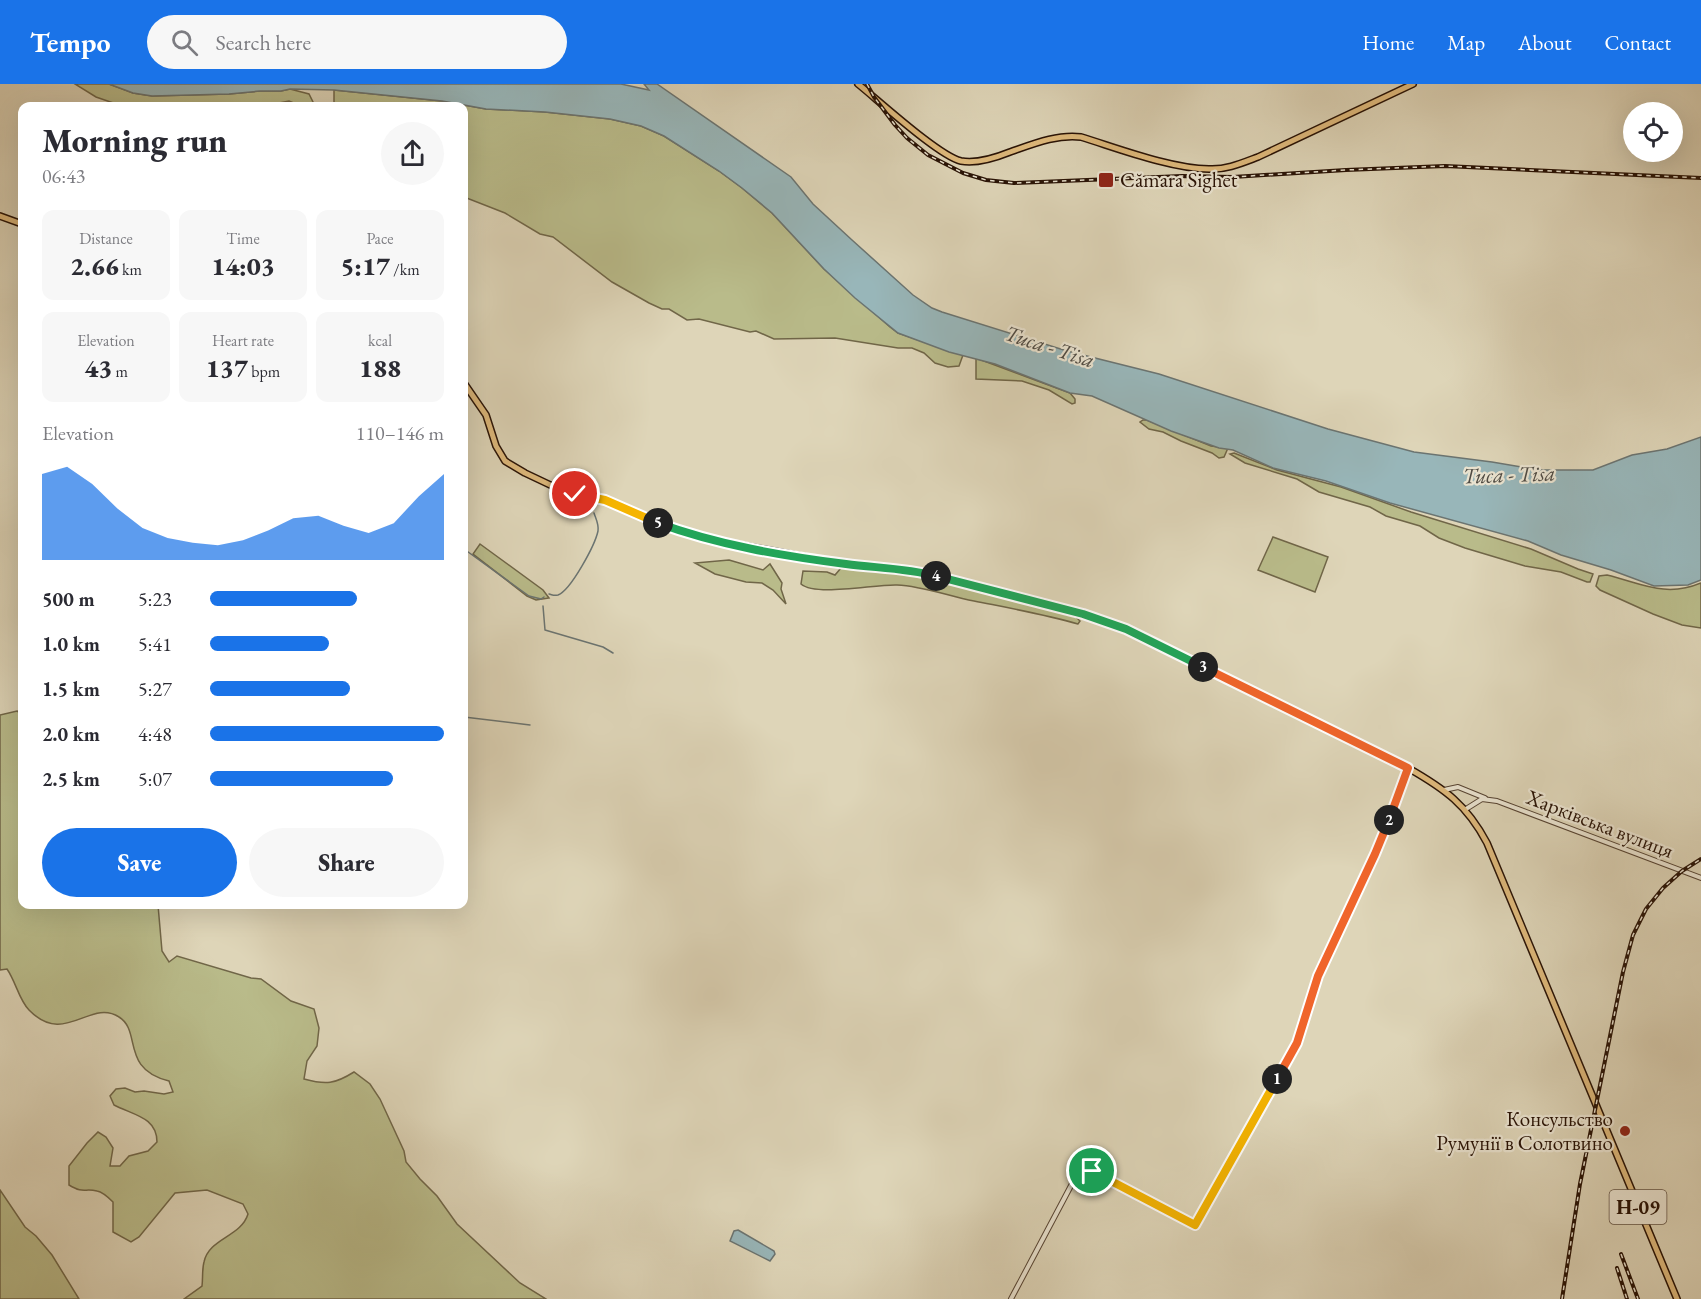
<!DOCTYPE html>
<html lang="en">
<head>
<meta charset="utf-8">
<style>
	:root { --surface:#fff; --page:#f7f7f7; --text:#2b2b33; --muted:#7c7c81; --accent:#1a73e8 }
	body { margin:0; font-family:"EB Garamond",serif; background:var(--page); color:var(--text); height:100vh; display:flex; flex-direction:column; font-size:22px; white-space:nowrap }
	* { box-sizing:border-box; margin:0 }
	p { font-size:20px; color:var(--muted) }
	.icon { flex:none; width:33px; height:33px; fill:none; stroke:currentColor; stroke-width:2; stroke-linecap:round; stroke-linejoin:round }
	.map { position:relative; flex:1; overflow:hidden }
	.sheet { position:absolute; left:18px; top:18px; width:450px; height:807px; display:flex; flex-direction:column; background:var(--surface); border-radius:12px; box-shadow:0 6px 24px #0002 }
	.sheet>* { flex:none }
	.fabs { position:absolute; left:1623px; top:18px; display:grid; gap:12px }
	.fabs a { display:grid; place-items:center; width:60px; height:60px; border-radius:50%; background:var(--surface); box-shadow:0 6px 24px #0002; font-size:30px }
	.pin { position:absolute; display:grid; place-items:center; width:51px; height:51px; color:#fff; margin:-26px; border:3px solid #fff; border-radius:50%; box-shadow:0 2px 6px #0007 }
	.km { position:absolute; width:30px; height:30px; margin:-15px; border-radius:50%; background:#222; color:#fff; font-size:16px; line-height:30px; text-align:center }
	.round { display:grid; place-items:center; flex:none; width:63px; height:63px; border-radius:32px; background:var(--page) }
	.head { display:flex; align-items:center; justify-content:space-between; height:102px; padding:0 24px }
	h1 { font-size:33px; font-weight:800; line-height:45px }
	.stats { display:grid; grid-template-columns:repeat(3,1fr); gap:9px; height:102px; padding:6px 24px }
	.stats div { display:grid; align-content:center; border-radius:12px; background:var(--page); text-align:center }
	.stats b { font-size:26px; font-weight:800 }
	.stats small { font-size:16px; font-weight:400 }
	.stats p { font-size:16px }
	.chart { height:168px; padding:12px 24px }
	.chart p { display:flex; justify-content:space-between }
	.chart svg { width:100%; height:108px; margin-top:6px; fill:var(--accent); opacity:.7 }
	.button { display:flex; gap:12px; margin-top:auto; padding:12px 24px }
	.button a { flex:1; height:69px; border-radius:36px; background:var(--accent); color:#fff; font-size:24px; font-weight:800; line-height:69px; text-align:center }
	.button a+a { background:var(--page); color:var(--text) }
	ul { padding:0 24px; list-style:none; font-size:20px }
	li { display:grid; grid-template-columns:96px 72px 1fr; align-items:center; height:45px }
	li i { height:15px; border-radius:8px; background:var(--accent) }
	header { display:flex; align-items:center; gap:36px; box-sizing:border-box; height:84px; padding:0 30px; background:var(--accent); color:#fff }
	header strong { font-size:28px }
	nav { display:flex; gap:33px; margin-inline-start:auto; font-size:21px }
	.search { width:420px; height:54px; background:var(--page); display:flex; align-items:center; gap:15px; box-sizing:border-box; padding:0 21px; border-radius:33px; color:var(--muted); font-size:22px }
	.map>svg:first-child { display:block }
	.green { fill:#b9bb8a; stroke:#706648; stroke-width:1.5 }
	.water { fill:#98b6b9; stroke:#6b7471; stroke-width:1.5 }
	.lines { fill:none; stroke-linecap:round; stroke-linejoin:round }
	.stream { stroke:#6b7471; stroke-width:1.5 }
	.tertiary-casing { stroke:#564332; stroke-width:6 }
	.primary-casing { stroke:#281205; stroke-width:8 }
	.tertiary { stroke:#eae4d1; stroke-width:4 }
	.primary { stroke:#dfba7c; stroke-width:5 }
	.rail-casing { stroke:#281205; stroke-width:4 }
	.rail { stroke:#eae4d1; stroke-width:1.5; stroke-dasharray:4.5; stroke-linecap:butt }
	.split-1-casing { stroke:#fff; stroke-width:12 }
	.split-2-casing { stroke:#fff; stroke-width:12 }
	.split-3-casing { stroke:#fff; stroke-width:12 }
	.split-4-casing { stroke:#fff; stroke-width:12 }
	.split-5-casing { stroke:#fff; stroke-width:12 }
	.split-6-casing { stroke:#fff; stroke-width:12 }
	.split-1 { stroke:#f5b400; stroke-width:8 }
	.split-2 { stroke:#f0652b; stroke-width:8 }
	.split-3 { stroke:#f0652b; stroke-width:8 }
	.split-4 { stroke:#22a559; stroke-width:8 }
	.split-5 { stroke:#22a559; stroke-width:8 }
	.split-6 { stroke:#f5b400; stroke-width:8 }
	.poi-dot { fill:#8f2418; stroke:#eae4d1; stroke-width:2 }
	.labels { text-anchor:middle; stroke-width:4.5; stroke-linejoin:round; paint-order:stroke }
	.shield { fill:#eae4d1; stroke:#625142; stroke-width:1.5 }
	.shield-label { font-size:20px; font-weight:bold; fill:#281205 }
	.poi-label { font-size:21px; fill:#281205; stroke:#eae4d1; text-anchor:start }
	.street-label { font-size:21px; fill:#281205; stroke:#eae4d1 }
	.water-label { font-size:22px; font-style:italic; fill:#4f4b44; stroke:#eae4d1 }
</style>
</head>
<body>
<header>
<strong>Tempo</strong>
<div class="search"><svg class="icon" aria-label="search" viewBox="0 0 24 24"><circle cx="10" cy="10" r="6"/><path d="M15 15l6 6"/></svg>Search here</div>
<nav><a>Home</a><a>Map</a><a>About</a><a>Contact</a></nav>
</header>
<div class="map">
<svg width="1701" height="1215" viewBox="0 0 1701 1215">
	<rect width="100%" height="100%" fill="#ded5b8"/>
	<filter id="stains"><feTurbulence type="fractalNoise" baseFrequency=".00333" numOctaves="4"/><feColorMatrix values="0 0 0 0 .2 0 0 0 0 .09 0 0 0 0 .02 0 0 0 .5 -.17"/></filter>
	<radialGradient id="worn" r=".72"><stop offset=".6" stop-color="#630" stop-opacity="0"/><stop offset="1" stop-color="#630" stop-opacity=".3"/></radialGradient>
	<g class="green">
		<path d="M 75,0 L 109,0 L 133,9 L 152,12 L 229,10 L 260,7 L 281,7 L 290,5 L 309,10 L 315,22 L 301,22 L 289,17 L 264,22 L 215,20 L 122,22 L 96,13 Z"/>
		<path d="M 334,6 L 442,17 L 486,25 L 545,28 L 610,35 L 641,42 L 664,52 L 719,87 L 742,104 L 772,129 L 824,185 L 890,243 L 898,249 L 963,271 L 959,282 L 948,283 L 935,279 L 924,269 L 912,264 L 898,264 L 835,254 L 774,255 L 756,247 L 750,248 L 699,235 L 687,236 L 669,225 L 662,225 L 649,219 L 612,198 L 553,153 L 540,150 L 505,129 L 464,113 L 464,22 L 337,22 L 334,20 Z"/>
		<path d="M 976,274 L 1070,309 L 1075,315 L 1075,319 L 1072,320 L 1049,306 L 1022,297 L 976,295 Z"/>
		<path d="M 1143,336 L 1147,336 L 1211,362 L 1228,364 L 1224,373 L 1219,374 L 1212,369 L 1181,357 L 1163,348 L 1149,345 L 1140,338 Z"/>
		<path d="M 1234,369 L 1277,386 L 1341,403 L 1411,428 L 1531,465 L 1578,485 L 1593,490 L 1590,498 L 1587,498 L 1561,488 L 1525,482 L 1465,464 L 1439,454 L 1420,442 L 1386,432 L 1370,423 L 1319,408 L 1297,395 L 1245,379 L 1230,370 Z"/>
		<path d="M 1273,453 L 1328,473 L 1315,508 L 1258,486 Z"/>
		<path d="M 480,460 L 543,506 L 549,514 L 536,516 L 527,512 L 473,470 Z"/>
		<path d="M 729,476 L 763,486 L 770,480 L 782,499 L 781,505 L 786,520 L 773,506 L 762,499 L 746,498 L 715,490 L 695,479 Z"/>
		<path d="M 841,484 L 880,486 L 926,493 L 1076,533 L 1080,537 L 1078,540 C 1043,530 1009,524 974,517 C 948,512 923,502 897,501 C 875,500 816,513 801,500 L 803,487 L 827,488 L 835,491 Z"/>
		<path d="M 1607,491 C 1641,499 1665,514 1701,499 L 1701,544 L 1682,541 L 1653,530 L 1600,506 L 1596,502 L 1599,492 Z"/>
		<path d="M 17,627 L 22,630 L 22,820 L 158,821 L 162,867 L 169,878 L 177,872 L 251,894 L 261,895 L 291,917 L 314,925 L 319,944 L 317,962 L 307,977 L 304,995 C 326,1001 335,1000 354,988 L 370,1000 L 380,1015 L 404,1067 L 406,1078 L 420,1095 L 437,1112 L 457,1140 L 520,1199 L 546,1215 L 184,1215 L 202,1202 C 203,1194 202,1185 204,1178 C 209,1154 241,1153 248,1130 L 243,1120 L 207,1106 L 175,1109 L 139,1153 L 131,1158 L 113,1148 L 113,1118 C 109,1114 103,1108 97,1107 C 84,1104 84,1110 69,1101 L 69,1082 L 87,1059 L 98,1048 L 106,1053 L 113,1064 L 110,1082 L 120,1082 L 129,1072 L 148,1067 L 157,1058 C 157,1033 133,1031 114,1021 L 110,1012 L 116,1005 L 125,1004 L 135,1008 L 144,1007 L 164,1010 L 173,1008 L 169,997 C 120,985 142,947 119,933 C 90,914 65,963 29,926 C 19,916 16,898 7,885 L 0,886 L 0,631 Z"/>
		<path d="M 0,1106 L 25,1143 L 36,1152 L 52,1171 L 79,1215 L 0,1215 Z"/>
	</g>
	<g class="water">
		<path d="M 109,0 L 621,0 L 649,6 L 644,0 L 657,0 L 791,93 L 813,120 L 852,156 L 913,211 L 932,224 L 942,228 L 1067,267 L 1159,290 L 1328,345 L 1414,368 L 1492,378 L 1540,386 L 1593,386 L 1632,371 L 1667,365 L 1701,353 L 1701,496 L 1688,501 L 1654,502 L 1611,486 L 1561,471 L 1528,457 L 1390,419 L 1326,397 L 1273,384 L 1233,366 L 1219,364 L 1171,347 L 1092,312 L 1070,309 L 995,280 L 949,268 L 898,249 L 855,214 L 824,185 L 772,129 L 742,104 L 719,87 L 664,52 L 641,42 L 610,35 L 545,28 L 486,25 L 442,17 L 334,6 L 290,5 L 281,7 L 260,7 L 229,10 L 152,12 L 133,9 Z"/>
		<path d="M 738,1146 L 774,1167 L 775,1170 L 770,1177 L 730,1157 L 734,1147 Z"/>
	</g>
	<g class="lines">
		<g class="stream">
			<path d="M 464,465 L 529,512 L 541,515 L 544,513"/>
			<path d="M 549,510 C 553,511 554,512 558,511 C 571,506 595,461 598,447 C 599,440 596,435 594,429"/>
			<path d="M 543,522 L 545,546 L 603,563 L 613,569"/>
			<path d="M 464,633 L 530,641"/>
		</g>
		<g class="tertiary-casing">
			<g id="tertiary">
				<path d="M 1444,706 L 1458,703 L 1485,714"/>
				<path d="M 1466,725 L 1482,715 L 1497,717 L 1701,794"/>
				<path d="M 1011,1215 L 1074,1096 L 1086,1087 L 1097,1089 L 1195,1141 L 1297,959 L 1318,892 L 1375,769 L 1408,684"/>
			</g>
		</g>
		<g class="primary-casing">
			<g id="primary">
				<path d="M 858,0 C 878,16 939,72 961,77 C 977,80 995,74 1010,68 C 1033,60 1057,50 1081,53 C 1117,64 1172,85 1209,85 C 1226,86 1242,79 1258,73 L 1413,0"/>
				<path d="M 0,132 L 22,140"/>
				<path d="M 464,299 L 486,331 L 496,362 L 505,377 L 525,389 L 563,407 L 605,416 L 650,436 L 709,455 L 838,479 L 921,488 L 1083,530 L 1126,545 L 1408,684 C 1445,705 1467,721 1487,759 L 1677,1215"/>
			</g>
		</g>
		<use href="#tertiary" class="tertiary"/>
		<use href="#primary" class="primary"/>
		<g class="rail-casing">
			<g id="rail">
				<path d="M 867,0 L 874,13 L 895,41 L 907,54 L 928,71 L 963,89 L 986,96 L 1014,99 L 1182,92 L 1233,93 L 1346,86 L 1445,82 L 1701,94"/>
				<path d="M 1621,1170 L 1638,1215"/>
				<path d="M 1617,1184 L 1627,1215"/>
				<path d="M 1562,1215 L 1580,1100 L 1623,888 L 1633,851 L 1646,825 L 1663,804 L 1682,787 L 1701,775"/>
			</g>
		</g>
		<use href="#rail" class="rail"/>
	</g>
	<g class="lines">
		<g class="split-1-casing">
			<path id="split-1" d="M 1092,1087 L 1195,1141 L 1277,995"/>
		</g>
		<g class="split-2-casing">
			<path id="split-2" d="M 1277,995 L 1297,959 L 1318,892 L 1375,770 L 1389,736"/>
		</g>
		<g class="split-3-casing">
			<path id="split-3" d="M 1203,583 L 1408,684 L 1389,736"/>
		</g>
		<g class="split-4-casing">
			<path id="split-4" d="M 936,492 L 1083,530 L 1126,545 L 1203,583"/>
		</g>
		<g class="split-5-casing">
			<path id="split-5" d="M 658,439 C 718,461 783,472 846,480 C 876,484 906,484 936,492"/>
		</g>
		<g class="split-6-casing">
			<path id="split-6" d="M 575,410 L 605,416 L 658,439"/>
		</g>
		<use href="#split-1" class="split-1"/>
		<use href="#split-2" class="split-2"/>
		<use href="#split-3" class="split-3"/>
		<use href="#split-4" class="split-4"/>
		<use href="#split-5" class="split-5"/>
		<use href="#split-6" class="split-6"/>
	</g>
	<g class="poi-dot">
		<rect x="1098" y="88" width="16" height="16" rx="3"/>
		<circle cx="1625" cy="1047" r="6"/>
	</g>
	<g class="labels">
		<rect class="shield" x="1609.5" y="1106" width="57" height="34" rx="4.5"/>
		<g class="shield-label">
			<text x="1638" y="1130">Н-09</text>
		</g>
		<g class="poi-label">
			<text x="1120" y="103">Cămara Sighet</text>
			<text x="1613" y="1042" text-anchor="end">Консульство<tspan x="1613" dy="24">Румунії в Солотвино</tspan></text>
		</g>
		<g class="street-label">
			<text transform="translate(1600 740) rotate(21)" y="7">Харківська вулиця</text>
		</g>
		<g class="water-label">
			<text transform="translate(1050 262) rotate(18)" y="8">Тиса - Tisa</text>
			<text transform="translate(1509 390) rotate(-2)" y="8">Тиса - Tisa</text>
		</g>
	</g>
	<rect width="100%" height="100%" filter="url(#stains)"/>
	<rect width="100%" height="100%" fill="url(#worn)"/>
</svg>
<div class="fabs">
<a><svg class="icon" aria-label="locate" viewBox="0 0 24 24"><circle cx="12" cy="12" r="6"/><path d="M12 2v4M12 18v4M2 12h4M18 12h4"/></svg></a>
</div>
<div class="pin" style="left:1092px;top:1087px;background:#1e9e55"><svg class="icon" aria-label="arrive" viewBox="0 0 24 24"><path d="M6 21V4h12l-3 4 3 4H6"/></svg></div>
<div class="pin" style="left:575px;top:410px;background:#d93025"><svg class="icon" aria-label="check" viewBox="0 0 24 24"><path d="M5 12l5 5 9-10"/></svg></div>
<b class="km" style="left:1277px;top:995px">1</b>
<b class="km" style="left:1389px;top:736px">2</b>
<b class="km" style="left:1203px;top:583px">3</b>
<b class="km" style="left:936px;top:492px">4</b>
<b class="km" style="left:658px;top:439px">5</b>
<section class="sheet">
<div class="head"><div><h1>Morning run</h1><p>06:43</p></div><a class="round"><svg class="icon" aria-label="share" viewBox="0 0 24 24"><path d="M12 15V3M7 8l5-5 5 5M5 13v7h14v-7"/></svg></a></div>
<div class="stats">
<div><p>Distance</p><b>2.66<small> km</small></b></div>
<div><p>Time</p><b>14:03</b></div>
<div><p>Pace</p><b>5:17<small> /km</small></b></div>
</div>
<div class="stats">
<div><p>Elevation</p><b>43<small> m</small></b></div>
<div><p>Heart rate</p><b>137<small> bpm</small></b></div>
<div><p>kcal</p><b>188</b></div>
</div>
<div class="chart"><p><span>Elevation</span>110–146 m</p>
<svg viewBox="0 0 160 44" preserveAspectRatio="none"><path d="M0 44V9L10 6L20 13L30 23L40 31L50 35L60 37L70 38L80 36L90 32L100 27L110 26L120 30L130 33L140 29L150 18L160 9V44z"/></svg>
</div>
<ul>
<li><b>500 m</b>5:23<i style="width:63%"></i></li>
<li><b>1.0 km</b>5:41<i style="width:51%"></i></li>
<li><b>1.5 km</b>5:27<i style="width:60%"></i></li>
<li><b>2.0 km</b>4:48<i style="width:100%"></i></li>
<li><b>2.5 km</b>5:07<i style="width:78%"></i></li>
</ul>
<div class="button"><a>Save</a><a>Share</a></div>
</section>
</div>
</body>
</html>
